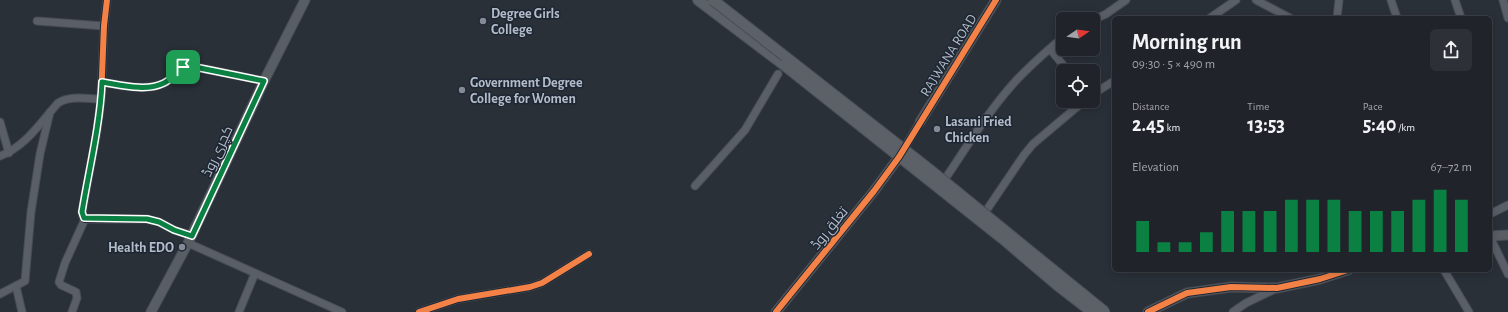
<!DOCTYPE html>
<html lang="en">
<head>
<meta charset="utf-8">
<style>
	:root { --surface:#20242a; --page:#2d3036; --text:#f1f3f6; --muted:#a2a4a8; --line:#3d4147; --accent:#0b8043 }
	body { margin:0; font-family:"Alegreya Sans",Cairo,sans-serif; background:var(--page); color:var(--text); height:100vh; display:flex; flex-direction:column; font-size:15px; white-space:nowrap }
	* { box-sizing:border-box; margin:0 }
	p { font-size:13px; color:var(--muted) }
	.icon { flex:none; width:22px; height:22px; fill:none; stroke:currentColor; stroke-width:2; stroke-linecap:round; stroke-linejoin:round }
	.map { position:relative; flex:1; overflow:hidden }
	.drawer { position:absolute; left:1112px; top:16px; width:380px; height:256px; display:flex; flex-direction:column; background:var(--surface); border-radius:6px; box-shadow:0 2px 10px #0003,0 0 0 1px var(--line) }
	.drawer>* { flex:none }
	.needle { width:26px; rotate:77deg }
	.controls { position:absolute; left:1056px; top:12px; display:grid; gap:8px }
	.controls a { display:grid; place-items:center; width:44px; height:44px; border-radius:6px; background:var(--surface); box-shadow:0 2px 10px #0003,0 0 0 1px var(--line); font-size:20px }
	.pin { position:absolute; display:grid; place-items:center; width:34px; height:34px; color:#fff; margin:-17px; border-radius:8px; box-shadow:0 2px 6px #0006 }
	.round { display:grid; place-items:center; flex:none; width:42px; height:42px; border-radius:6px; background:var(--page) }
	.head { display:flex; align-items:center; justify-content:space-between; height:68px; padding:0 20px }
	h1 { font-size:22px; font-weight:600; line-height:30px }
	.stats { display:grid; grid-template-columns:repeat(3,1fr); gap:6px; height:68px; padding:4px 20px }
	.stats div { display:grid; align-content:center }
	.stats b { font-size:20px; font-weight:600 }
	.stats small { font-size:11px; font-weight:400 }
	.stats p { font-size:11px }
	.chart { height:112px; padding:8px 20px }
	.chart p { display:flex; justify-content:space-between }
	.chart svg { width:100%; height:72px; margin-top:4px; stroke:var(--accent); stroke-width:6 }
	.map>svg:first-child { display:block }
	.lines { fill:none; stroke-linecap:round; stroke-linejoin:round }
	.street-casing { stroke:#484c53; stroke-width:9 }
	.secondary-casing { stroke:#484c53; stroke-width:11 }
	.primary-casing { stroke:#484c55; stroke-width:12 }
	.street { stroke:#5a5e66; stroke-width:7 }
	.secondary { stroke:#595d64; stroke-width:9 }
	.primary { stroke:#5c6168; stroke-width:10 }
	.primary-bridge-casing { stroke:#484c55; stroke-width:12; stroke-linecap:butt }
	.primary-bridge { stroke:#5c6168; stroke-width:10 }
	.cycleway-casing { stroke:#1d2633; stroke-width:8 }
	.cycleway { stroke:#f48246; stroke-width:6 }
	.route-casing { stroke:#fff; stroke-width:8 }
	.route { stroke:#0b8043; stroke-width:5 }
	.poi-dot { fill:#848b96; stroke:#1d2633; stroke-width:1.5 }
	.labels { text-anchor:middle; stroke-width:3; stroke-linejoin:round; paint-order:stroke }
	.poi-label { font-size:14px; font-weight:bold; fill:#b4bcc9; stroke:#1d2633; text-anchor:start }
	.street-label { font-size:14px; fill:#b4bcc9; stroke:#1d2633 }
</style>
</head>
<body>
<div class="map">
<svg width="1508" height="312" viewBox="0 0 1508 312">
	<rect width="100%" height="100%" fill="#2a3038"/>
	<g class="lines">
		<g class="street-casing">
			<g id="street">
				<path d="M 107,0 L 104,26 L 101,99 L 97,131 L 82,212 L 83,217 L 85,219 L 147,219 L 159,222 L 174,230 L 192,236"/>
				<path d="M 1256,0 L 1290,18"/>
				<path d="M 1391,0 L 1397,18"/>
				<path d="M 1455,0 L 1461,18"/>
				<path d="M 1503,0 L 1508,18"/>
				<path d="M 1210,18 L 1236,0"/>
				<path d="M 1337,18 L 1339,0"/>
				<path d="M 1093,20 L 1106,14 L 1126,0"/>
				<path d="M 37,21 L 104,26"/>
				<path d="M 1050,49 L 1068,71"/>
				<path d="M 102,82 C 121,85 146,92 164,83 C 174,78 179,69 190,66 L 264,81"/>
				<path d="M 1093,94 L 1114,81"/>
				<path d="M 0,122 L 9,153"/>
				<path d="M 902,152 L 920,122"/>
				<path d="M 0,156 C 25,147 41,122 58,103 C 70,95 87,99 101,99"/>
				<path d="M 947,176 C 968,145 988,112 1013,84 C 1028,67 1046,52 1063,37"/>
				<path d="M 695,186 L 745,130 L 778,74"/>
				<path d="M 988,208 L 1024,155 L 1033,144 L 1084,101"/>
				<path d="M 1490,214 L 1508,205"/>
				<path d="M 1490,237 L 1508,274"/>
				<path d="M 188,243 L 342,312"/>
				<path d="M 1444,270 L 1469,312"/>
				<path d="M 16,286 L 22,312"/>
				<path d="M 0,294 L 25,281 L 31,212 L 40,154 L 50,112"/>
				<path d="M 72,312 L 77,298 L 76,292 L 61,285 L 59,282 L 65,263 L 85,219"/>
				<path d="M 239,312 L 255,273"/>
				<path d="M 419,312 L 458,299 L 530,287 L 542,283 L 589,254"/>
				<path d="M 1233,312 L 1246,303 L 1277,288"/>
			</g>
		</g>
		<g class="secondary-casing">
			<g id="secondary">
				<path d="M 920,122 L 996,0"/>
				<path d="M 1490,236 L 1508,235"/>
				<path d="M 151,312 L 188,243 L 264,81 L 305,0"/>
				<path d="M 776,312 L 874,191 L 899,157"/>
				<path d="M 1148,312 L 1187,293 L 1231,287 L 1277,288 L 1320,279 L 1348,270"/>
			</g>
		</g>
		<g class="primary-casing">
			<path id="primary" d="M 698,0 L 784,65"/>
		</g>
		<use href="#street" class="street"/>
		<use href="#secondary" class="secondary"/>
		<use href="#primary" class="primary"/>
		<g class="primary-bridge-casing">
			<g id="primary-bridge">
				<path d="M 713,0 L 929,169 L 1105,312"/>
				<path d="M 784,65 L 1003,239 L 1057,285 L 1092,312"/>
			</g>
		</g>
		<use href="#primary-bridge" class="primary-bridge"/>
		<g class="cycleway-casing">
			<g id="cycleway">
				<path d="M 107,0 L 104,26 L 101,99 L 97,131 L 82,212 L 83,217 L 85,219 L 147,219 L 159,222 L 174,230 L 192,236"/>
				<path d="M 419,312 L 458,299 L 530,287 L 542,283 L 589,254"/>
				<path d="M 776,312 L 874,191 L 899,157 L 996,0"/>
				<path d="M 1148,312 L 1187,293 L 1231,287 L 1277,288 L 1320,279 L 1348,270"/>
			</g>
		</g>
		<use href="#cycleway" class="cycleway"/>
	</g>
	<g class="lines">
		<g class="route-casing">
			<path id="route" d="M 190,66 L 264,81 L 192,236 L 174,230 L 159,222 L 147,219 L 84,218 L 82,212 C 89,169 100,126 102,82 C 121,85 146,92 164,83 C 174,78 179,69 190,66 Z"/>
		</g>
		<use href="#route" class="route"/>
	</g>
	<g class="poi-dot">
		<circle cx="483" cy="21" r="4"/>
		<circle cx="462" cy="90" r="4"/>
		<circle cx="937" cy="129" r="4"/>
		<circle cx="182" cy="247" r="4"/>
	</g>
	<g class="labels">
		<g class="poi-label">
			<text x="491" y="18">Degree Girls<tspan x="491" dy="16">College</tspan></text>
			<text x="470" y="87">Government Degree<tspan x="470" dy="16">College for Women</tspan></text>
			<text x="945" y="126">Lasani Fried<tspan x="945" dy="16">Chicken</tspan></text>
			<text x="174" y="252" text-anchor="end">Health EDO</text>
		</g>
		<g class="street-label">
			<text transform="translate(948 55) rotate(-58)" y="5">RAJWANA ROAD</text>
			<text transform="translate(217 151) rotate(-65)" y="5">کچری روڈ</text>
			<text transform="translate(829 228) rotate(-51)" y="5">تغلق روڈ</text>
		</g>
	</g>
</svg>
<div class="controls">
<a><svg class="needle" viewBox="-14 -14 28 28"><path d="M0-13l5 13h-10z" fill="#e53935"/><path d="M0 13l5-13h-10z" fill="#a2a4a8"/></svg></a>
<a><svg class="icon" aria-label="locate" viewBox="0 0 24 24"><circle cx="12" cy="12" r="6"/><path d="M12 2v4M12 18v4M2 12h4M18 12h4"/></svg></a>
</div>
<div class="pin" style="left:183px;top:67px;background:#1e9e55"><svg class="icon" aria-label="arrive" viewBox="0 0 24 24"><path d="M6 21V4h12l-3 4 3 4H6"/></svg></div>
<section class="drawer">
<div class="head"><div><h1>Morning run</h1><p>09:30 · 5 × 490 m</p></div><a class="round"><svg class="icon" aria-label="share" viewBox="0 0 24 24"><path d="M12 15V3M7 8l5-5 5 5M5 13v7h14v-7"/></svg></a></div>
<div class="stats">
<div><p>Distance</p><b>2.45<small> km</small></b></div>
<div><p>Time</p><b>13:53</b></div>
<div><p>Pace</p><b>5:40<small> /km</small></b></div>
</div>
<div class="chart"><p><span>Elevation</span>67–72 m</p>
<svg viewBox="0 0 160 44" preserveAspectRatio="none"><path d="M5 44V25M15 44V38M25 44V38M35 44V32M45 44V19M55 44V19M65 44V19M75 44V12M85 44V12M95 44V12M105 44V19M115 44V19M125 44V19M135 44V12M145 44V6M155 44V12"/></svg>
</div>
</section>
</div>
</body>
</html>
